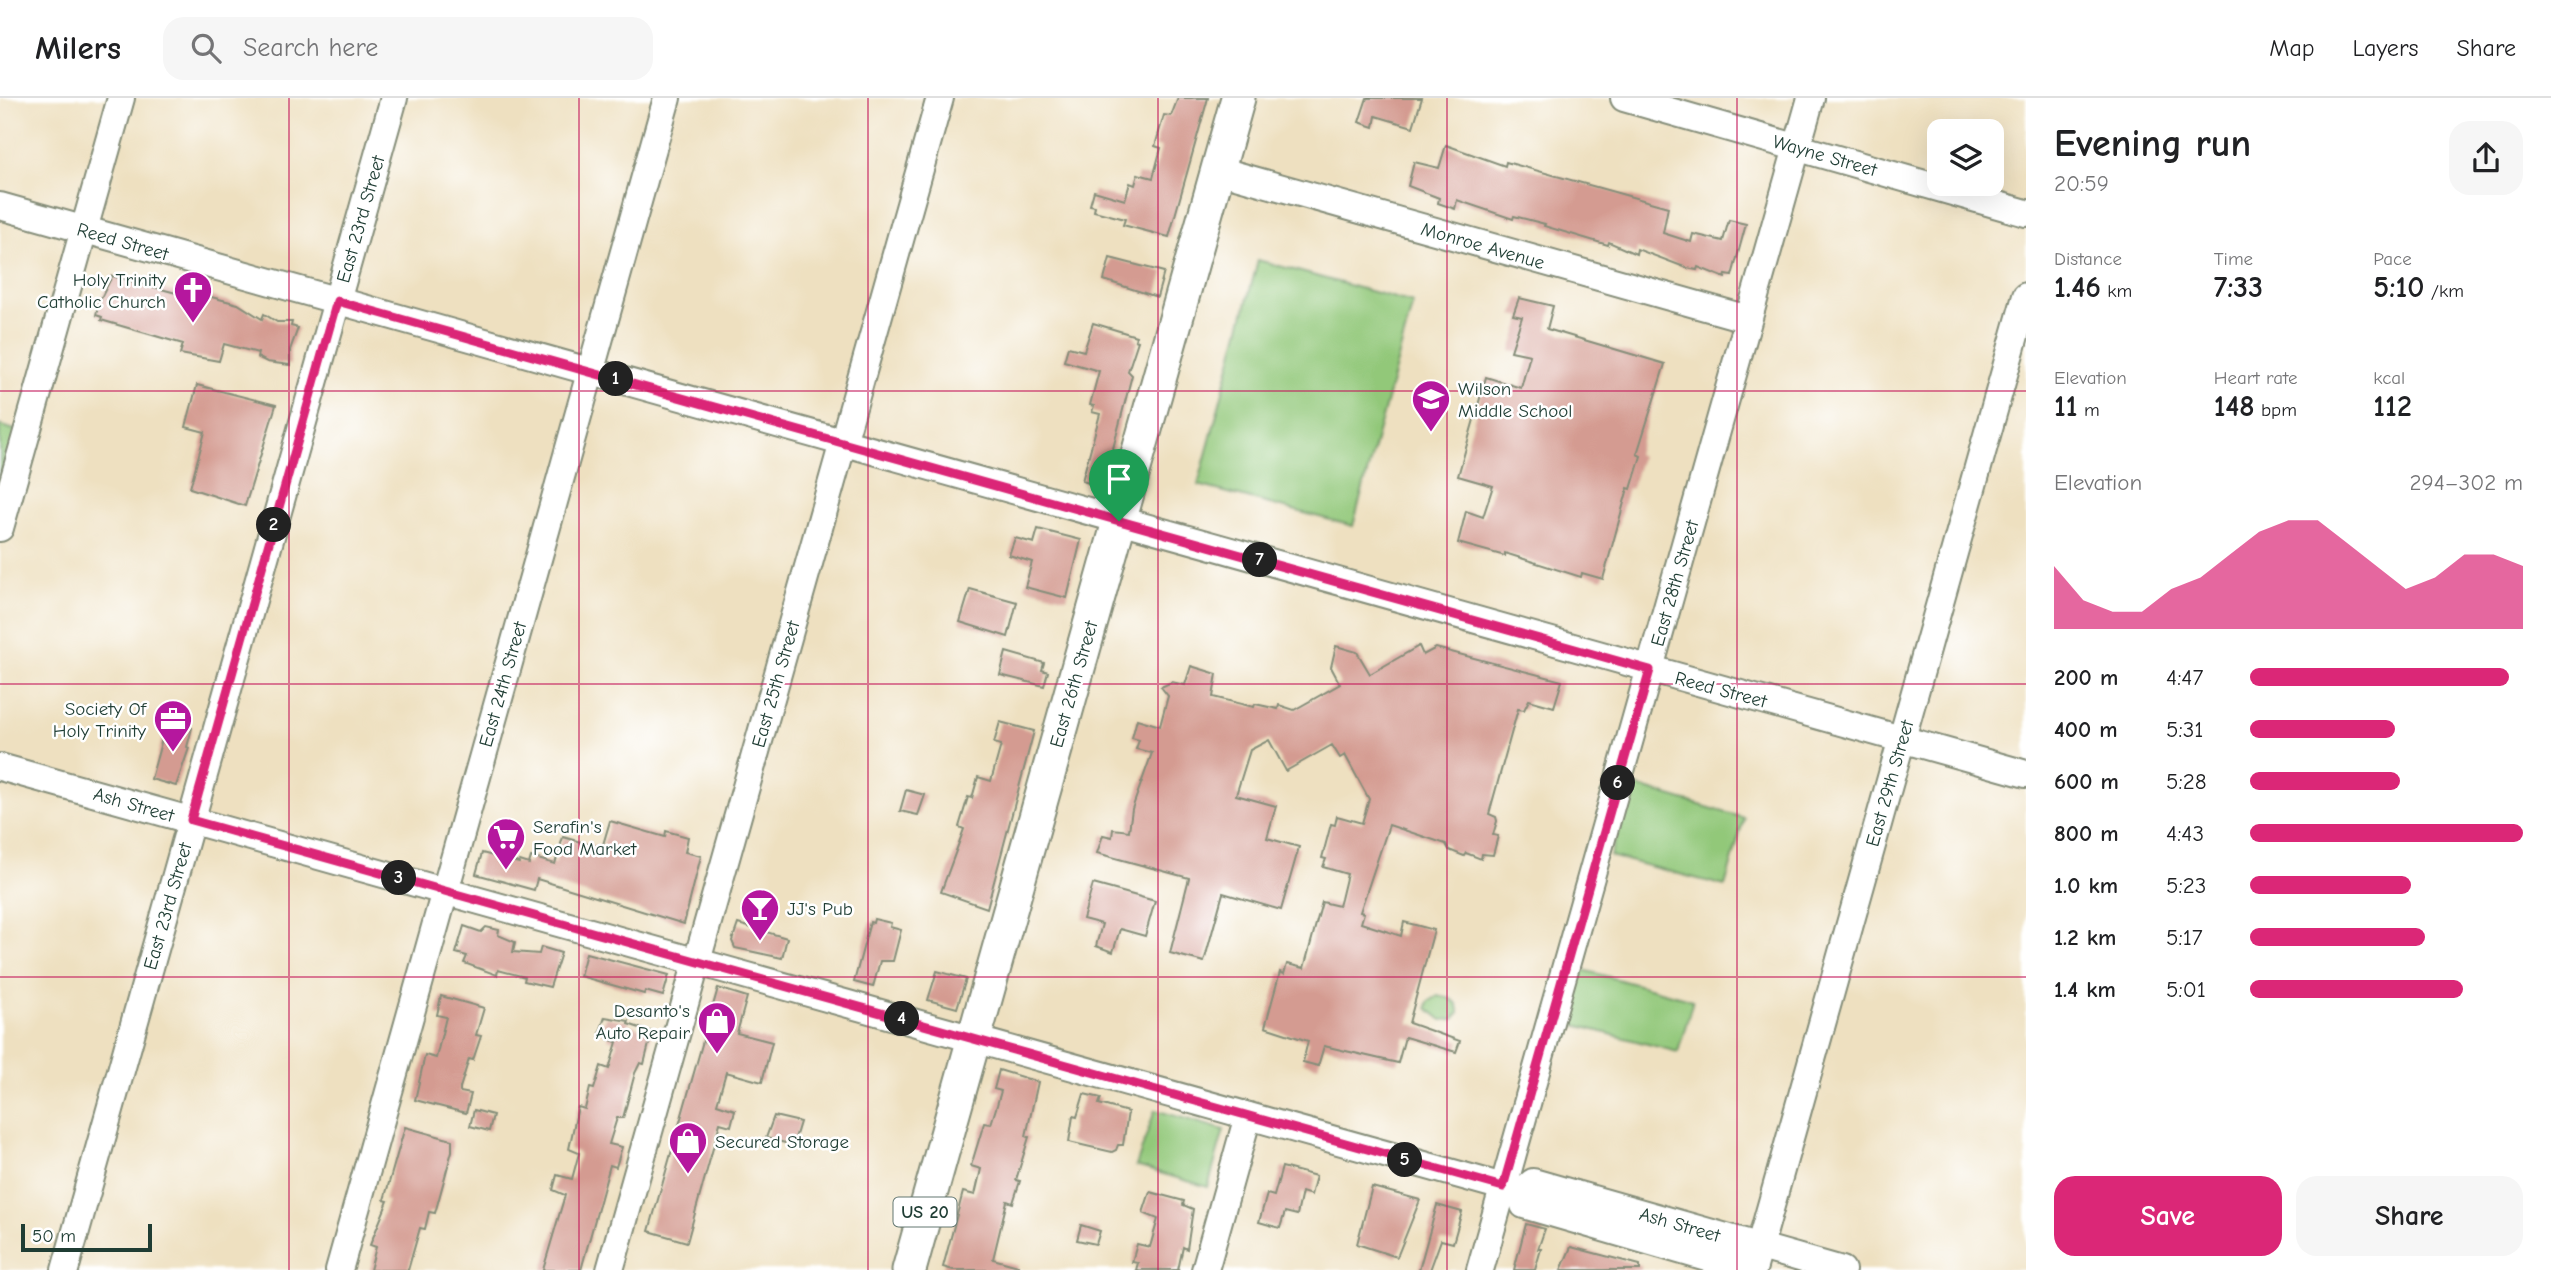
<!DOCTYPE html>
<html lang="en">
<head>
<meta charset="utf-8">
<style>
	:root { --surface:#fff; --page:#f6f6f6; --text:#202124; --muted:#757577; --line:#e0e0e0; --accent:#db2777 }
	body { margin:0; font-family:"Comic Neue",sans-serif; background:var(--page); color:var(--text); height:100vh; display:flex; flex-direction:column; font-size:26px; white-space:nowrap }
	* { box-sizing:border-box; margin:0 }
	p { font-size:23px; color:var(--muted) }
	.icon { flex:none; width:38px; height:38px; fill:none; stroke:currentColor; stroke-width:2; stroke-linecap:round; stroke-linejoin:round }
	.map { position:relative; flex:1; overflow:hidden }
	.details { display:flex; flex-direction:column; background:var(--surface); width:525px }
	.details>* { flex:none }
	.controls { position:absolute; left:1927px; top:21px; display:grid; gap:14px }
	.controls a { display:grid; place-items:center; width:77px; height:77px; border-radius:14px; background:var(--surface); box-shadow:0 7px 28px #0002; font-size:35px }
	.scale { position:absolute; left:21px; bottom:18px; width:131px; box-sizing:border-box; padding-left:7px; border:4px solid #1f3d34; border-top:0; font-size:19px; line-height:24px; white-space:nowrap; color:#1f3d34; -webkit-text-stroke:5px #fff; paint-order:stroke }
	.pin { position:absolute; display:grid; place-items:center; width:60px; height:60px; color:#fff; margin:-72px -30px; border-radius:50% 50% 50% 0; rotate:-45deg; box-shadow:0 0 7px #0007 }
	.pin .icon { rotate:45deg }
	.km { position:absolute; width:35px; height:35px; margin:-18px; border-radius:50%; background:#222; color:#fff; font-size:19px; line-height:35px; text-align:center }
	.round { display:grid; place-items:center; flex:none; width:74px; height:74px; border-radius:21px; background:var(--page) }
	.headline { display:flex; align-items:center; justify-content:space-between; height:119px; padding:0 28px }
	h1 { font-size:38px; font-weight:800; line-height:52px }
	.stats { display:grid; grid-template-columns:repeat(3,1fr); gap:10px; height:119px; padding:7px 28px }
	.stats div { display:grid; align-content:center }
	.stats b { font-size:30px; font-weight:800 }
	.stats small { font-size:19px; font-weight:400 }
	.stats p { font-size:19px }
	.chart { height:196px; padding:14px 28px }
	.chart p { display:flex; justify-content:space-between }
	.chart svg { width:100%; height:126px; margin-top:7px; fill:var(--accent); opacity:.7 }
	.cta { display:flex; gap:14px; margin-top:auto; padding:14px 28px }
	.cta a { flex:1; height:80px; border-radius:21px; background:var(--accent); color:#fff; font-size:28px; font-weight:800; line-height:80px; text-align:center }
	.cta a+a { background:var(--page); color:var(--text) }
	ul { padding:0 28px; list-style:none; font-size:23px }
	li { display:grid; grid-template-columns:112px 84px 1fr; align-items:center; height:52px }
	li i { height:18px; border-radius:9px; background:var(--accent) }
	header { display:flex; align-items:center; gap:42px; box-sizing:border-box; height:98px; padding:0 35px; background:var(--surface); border-bottom:2px solid var(--line) }
	header strong { font-size:33px }
	nav { display:flex; gap:38px; margin-inline-start:auto; font-size:24px }
	.search { width:490px; height:63px; background:var(--page); display:flex; align-items:center; gap:18px; box-sizing:border-box; padding:0 24px; border-radius:21px; color:var(--muted); font-size:26px }
	main { display:flex; flex:1; min-height:0 }
	.map>svg:first-child { display:block }
	.green { fill:#92c879; stroke:#588256; stroke-width:2 }
	.building { fill:#d49b91 }
	.lines { fill:none; stroke-linecap:round; stroke-linejoin:round }
	.minor-casing { stroke:#868e7a; stroke-width:30 }
	.major-casing { stroke:#868e7a; stroke-width:37 }
	.minor { stroke:#fff; stroke-width:26 }
	.major { stroke:#fff; stroke-width:33 }
	.route-casing { stroke:#fff; stroke-width:14 }
	.route { stroke:#db2777; stroke-width:9 }
	.grid { fill:none; stroke:#c2185b; stroke-width:2; stroke-opacity:0.55 }
	.labels { text-anchor:middle; stroke-width:5; stroke-linejoin:round; paint-order:stroke }
	.shield { fill:#fff; stroke:#627771; stroke-width:2 }
	.shield-label { font-size:18px; font-weight:bold; fill:#1f3d34 }
	.street-label { font-size:19px; fill:#1f3d34; stroke:#fff }
	.poi-label { font-size:19px; fill:#1f3d34; stroke:#fff; text-anchor:start }
</style>
</head>
<body>
<header>
<strong>Milers</strong>
<div class="search"><svg class="icon" aria-label="search" viewBox="0 0 24 24"><circle cx="10" cy="10" r="6"/><path d="M15 15l6 6"/></svg>Search here</div>
<nav><a>Map</a><a>Layers</a><a>Share</a></nav>
</header>
<main>
<div class="map">
<svg width="2026" height="1172" viewBox="0 0 2026 1172">
	<rect width="100%" height="100%" fill="#fff"/>
	<filter id="ink" filterUnits="userSpaceOnUse"><feTurbulence type="fractalNoise" baseFrequency=".0143" numOctaves="2"/><feDisplacementMap in="SourceGraphic" scale="14" xChannelSelector="R" yChannelSelector="G"/><feConvolveMatrix kernelMatrix="1 2 1 2 8 2 1 2 1" color-interpolation-filters="sRGB"/></filter>
	<filter id="wash" filterUnits="userSpaceOnUse"><feTurbulence type="fractalNoise" baseFrequency=".00686" numOctaves="4" result="noise"/><feDisplacementMap in="SourceGraphic" scale="28" xChannelSelector="R" yChannelSelector="G"/><feGaussianBlur stdDeviation="1.57" result="paint"/><feColorMatrix in="noise" values="0 0 0 0 0 0 0 0 0 0 0 0 0 0 0 0 0 1.4 0 .05"/><feComposite in="paint" operator="in"/></filter>
	<g filter="url(#wash)">
		<rect width="100%" height="100%" fill="#eee0c0"/>
		<g class="green">
			<path d="M 1258,162 L 1413,205 L 1353,428 L 1198,387 Z"/>
			<path d="M 0,327 L 20,334 L 7,379 L 0,377 Z"/>
			<path d="M 1632,687 L 1744,720 L 1725,788 L 1610,758 Z"/>
			<path d="M 1580,871 L 1693,902 L 1678,954 L 1564,924 Z"/>
			<path d="M 1438,898 C 1449,899 1460,903 1459,915 L 1454,921 L 1442,922 L 1427,910 L 1428,904 Z"/>
			<path d="M 1155,1012 L 1224,1032 L 1208,1089 L 1136,1068 Z"/>
		</g>
		<g id="blocks">
			<g class="building">
				<path d="M 1178,0 L 1208,0 L 1169,139 L 1123,127 L 1125,121 L 1094,113 L 1095,108 L 1090,107 L 1094,93 L 1125,102 L 1130,85 L 1135,87 L 1138,76 L 1153,80 L 1161,50 L 1155,48 L 1164,17 L 1171,18 Z"/>
				<path d="M 1367,0 L 1422,0 L 1413,29 L 1376,18 L 1374,29 L 1359,24 Z"/>
				<path d="M 1446,47 L 1505,68 L 1506,64 L 1668,109 L 1663,135 L 1691,144 L 1693,136 L 1723,143 L 1729,122 L 1746,126 L 1732,178 L 1726,177 L 1725,180 L 1698,169 L 1697,172 L 1687,170 L 1637,151 L 1636,156 L 1609,144 L 1608,147 L 1544,128 L 1545,126 L 1514,118 L 1513,121 L 1457,102 L 1455,111 L 1438,105 L 1439,100 L 1408,88 L 1414,64 L 1439,70 Z"/>
				<path d="M 1110,160 L 1164,174 L 1157,199 L 1104,182 Z"/>
				<path d="M 112,178 L 195,200 L 196,195 L 238,206 L 262,221 L 264,216 L 277,224 L 292,224 L 291,228 L 298,230 L 290,252 L 290,267 L 267,264 L 257,259 L 258,255 L 224,246 L 219,263 L 180,256 L 183,246 L 101,222 L 102,219 L 96,217 L 99,204 Z"/>
				<path d="M 1519,200 L 1553,208 L 1547,231 L 1665,266 L 1637,356 L 1641,358 L 1631,391 L 1628,390 L 1603,481 L 1582,475 L 1581,479 L 1505,455 L 1505,458 L 1458,445 L 1466,413 L 1483,419 L 1493,388 L 1458,378 L 1486,279 L 1521,290 L 1530,257 L 1511,253 L 1522,219 L 1513,217 Z"/>
				<path d="M 1093,225 L 1136,238 L 1135,242 L 1138,243 L 1128,273 L 1132,277 L 1103,389 L 1082,383 L 1100,316 L 1092,314 L 1094,308 L 1090,307 L 1099,273 L 1064,263 L 1068,249 L 1084,253 Z"/>
				<path d="M 197,287 L 276,307 L 245,408 L 190,390 L 205,334 L 186,329 Z"/>
				<path d="M 1038,431 L 1081,442 L 1067,500 L 1025,489 L 1032,464 L 1009,457 L 1015,440 L 1034,445 Z"/>
				<path d="M 970,491 L 1017,504 L 1008,539 L 960,524 Z"/>
				<path d="M 1336,548 L 1357,554 L 1370,576 L 1419,548 L 1423,557 L 1436,550 L 1562,583 L 1554,609 L 1529,602 L 1524,612 L 1518,611 L 1489,716 L 1496,719 L 1497,723 L 1493,737 L 1498,738 L 1493,757 L 1482,756 L 1481,761 L 1466,755 L 1464,758 L 1449,752 L 1446,746 L 1389,727 L 1360,814 L 1364,815 L 1361,825 L 1401,838 L 1404,824 L 1434,832 L 1409,925 L 1460,943 L 1456,954 L 1405,939 L 1398,965 L 1324,948 L 1318,968 L 1303,964 L 1308,943 L 1265,929 L 1280,874 L 1284,876 L 1287,866 L 1304,870 L 1322,804 L 1339,808 L 1341,801 L 1347,776 L 1323,769 L 1326,761 L 1322,760 L 1331,726 L 1335,727 L 1337,718 L 1362,725 L 1369,701 L 1345,657 L 1340,660 L 1332,647 L 1286,673 L 1269,642 L 1250,652 L 1236,697 L 1276,708 L 1267,740 L 1299,749 L 1281,812 L 1223,795 L 1204,864 L 1170,855 L 1189,780 L 1097,755 L 1103,737 L 1112,739 L 1113,731 L 1129,733 L 1132,711 L 1152,655 L 1136,651 L 1139,642 L 1132,640 L 1137,621 L 1160,628 L 1168,598 L 1161,589 L 1172,584 L 1185,587 L 1191,568 L 1217,576 L 1213,599 L 1254,609 L 1255,606 L 1278,611 L 1279,607 L 1294,612 L 1340,586 L 1331,569 Z"/>
				<path d="M 1006,554 L 1044,565 L 1042,572 L 1048,574 L 1044,588 L 1000,577 Z"/>
				<path d="M 167,623 L 192,630 L 187,649 L 189,650 L 176,688 L 151,681 Z"/>
				<path d="M 1000,624 L 1034,633 L 987,810 L 941,794 L 964,731 L 959,729 L 968,699 L 972,700 L 978,679 L 991,683 L 1001,647 L 994,645 Z"/>
				<path d="M 906,692 L 925,697 L 918,717 L 900,713 Z"/>
				<path d="M 610,723 L 665,739 L 666,733 L 688,739 L 685,754 L 701,758 L 684,826 L 537,781 L 534,792 L 476,776 L 482,755 L 519,765 L 520,763 L 529,766 L 531,759 L 555,766 L 563,739 L 602,750 Z"/>
				<path d="M 1093,786 L 1155,803 L 1145,838 L 1120,831 L 1113,854 L 1096,848 L 1102,826 L 1083,821 Z"/>
				<path d="M 874,821 L 891,825 L 890,829 L 901,832 L 893,863 L 880,863 L 873,889 L 854,884 L 870,824 L 873,825 Z"/>
				<path d="M 738,826 L 787,840 L 782,860 L 735,850 L 732,843 Z"/>
				<path d="M 464,828 L 481,834 L 486,829 L 499,832 L 498,837 L 515,844 L 513,854 L 539,856 L 541,849 L 561,855 L 550,889 L 524,883 L 525,879 L 498,872 L 497,877 L 464,865 L 467,858 L 456,855 Z"/>
				<path d="M 586,855 L 669,877 L 663,898 L 645,893 L 644,896 L 580,878 Z"/>
				<path d="M 937,873 L 966,881 L 957,910 L 928,902 Z"/>
				<path d="M 718,890 L 747,899 L 737,935 L 772,944 L 762,984 L 726,974 L 717,1006 L 735,1012 L 731,1028 L 720,1025 L 687,1144 L 649,1133 Z"/>
				<path d="M 441,898 L 484,910 L 476,937 L 481,938 L 473,962 L 469,961 L 460,990 L 460,994 L 471,996 L 466,1015 L 415,1002 L 425,957 L 436,960 L 446,919 L 437,917 Z"/>
				<path d="M 605,919 L 629,923 L 628,926 L 652,934 L 644,966 L 640,965 L 635,975 L 623,1020 L 617,1020 L 609,1046 L 622,1049 L 616,1069 L 610,1067 L 581,1172 L 543,1172 L 565,1097 L 553,1092 L 557,1077 L 572,1081 L 579,1055 L 569,1051 L 578,1009 L 585,1011 L 590,990 L 594,991 L 601,968 L 609,971 L 617,944 L 608,941 L 609,936 L 600,934 Z"/>
				<path d="M 999,972 L 1038,984 L 1026,1038 L 1029,1039 L 1016,1082 L 1020,1083 L 1013,1105 L 1007,1103 L 993,1161 L 1018,1168 L 1017,1172 L 953,1172 L 943,1169 L 963,1094 L 975,1097 L 981,1071 L 971,1068 L 984,1025 L 991,1026 L 997,1007 L 1001,993 L 994,991 Z"/>
				<path d="M 1084,996 L 1101,1000 L 1099,1006 L 1128,1014 L 1123,1047 L 1118,1047 L 1116,1052 L 1112,1054 L 1069,1044 L 1073,1018 L 1077,1019 Z"/>
				<path d="M 474,1012 L 493,1017 L 489,1033 L 470,1028 Z"/>
				<path d="M 774,1018 L 800,1024 L 793,1047 L 766,1040 Z"/>
				<path d="M 405,1029 L 452,1042 L 452,1053 L 435,1115 L 429,1114 L 425,1131 L 420,1130 L 408,1172 L 370,1172 L 376,1149 L 370,1147 L 388,1103 L 384,1102 Z"/>
				<path d="M 1282,1069 L 1316,1078 L 1311,1097 L 1302,1094 L 1297,1117 L 1285,1114 L 1280,1130 L 1259,1124 L 1267,1096 L 1274,1098 Z"/>
				<path d="M 1372,1089 L 1420,1102 L 1397,1159 L 1357,1146 Z"/>
				<path d="M 1150,1094 L 1184,1103 L 1183,1107 L 1193,1111 L 1187,1151 L 1183,1149 L 1178,1172 L 1136,1172 L 1138,1165 L 1132,1164 L 1137,1146 L 1150,1149 L 1158,1121 L 1143,1115 Z"/>
				<path d="M 1437,1107 L 1462,1114 L 1459,1124 L 1453,1145 L 1441,1142 L 1430,1172 L 1419,1172 Z"/>
				<path d="M 1526,1126 L 1545,1131 L 1538,1151 L 1541,1151 L 1535,1172 L 1514,1172 Z"/>
				<path d="M 1081,1127 L 1100,1133 L 1096,1146 L 1077,1142 Z"/>
				<path d="M 1571,1149 L 1640,1167 L 1640,1172 L 1561,1172 Z"/>
			</g>
		</g>
	</g>
	<g filter="url(#ink)">
		<use href="#blocks" fill-opacity="0" stroke="#868e7a" stroke-width="2"/>
		<g class="lines">
			<g class="minor-casing">
				<g id="minor">
					<path d="M 1624,0 L 2026,115"/>
					<path d="M 1218,72 L 1748,221"/>
					<path d="M 0,108 L 2026,676"/>
					<path d="M 0,430 L 121,0"/>
					<path d="M 0,669 L 1521,1094"/>
					<path d="M 65,1172 L 394,0"/>
					<path d="M 339,1172 L 667,0"/>
					<path d="M 610,1172 L 940,0"/>
					<path d="M 1205,1172 L 1248,1018"/>
					<path d="M 1480,1172 L 1811,0"/>
					<path d="M 1748,1172 L 1524,1107 L 1521,1094 L 1533,1084 L 1842,1172"/>
					<path d="M 1753,1172 L 2026,198"/>
				</g>
			</g>
			<g class="major-casing">
				<path id="major" d="M 909,1172 L 1238,0"/>
			</g>
			<use href="#minor" class="minor"/>
			<use href="#major" class="major"/>
		</g>
	</g>
	<g class="lines" filter="url(#ink)">
		<g class="route-casing">
			<path id="route" d="M 337,203 L 1650,572 L 1503,1089 L 191,722 Z"/>
		</g>
		<use href="#route" class="route"/>
	</g>
	<path class="grid" d="M 289,0 L 289,1172M 579,0 L 579,1172M 868,0 L 868,1172M 1158,0 L 1158,1172M 1447,0 L 1447,1172M 1737,0 L 1737,1172M 0,293 L 2026,293M 0,586 L 2026,586M 0,879 L 2026,879"/>
	<defs>
		<g id="church-pin" transform="scale(2.0125)"><path d="M0 17L-7.5 6A9.5 9.5 0 1 1 7.5 6Z" fill="#b5179e" stroke="#fff"/><path d="M-1.2-6h2.4v3.5h3.3v2.4h-3.3V6h-2.4V-.1h-3.3v-2.4h3.3Z" fill="#fff"/></g>
		<g id="school-pin" transform="scale(2.0125)"><path d="M0 17L-7.5 6A9.5 9.5 0 1 1 7.5 6Z" fill="#b5179e" stroke="#fff"/><path d="M0-5L7-2L0 1L-7-2ZM-4 1L0 2.5L4 1V4Q0 6-4 4Z" fill="#fff"/></g>
		<g id="office-pin" transform="scale(2.0125)"><path d="M0 17L-7.5 6A9.5 9.5 0 1 1 7.5 6Z" fill="#b5179e" stroke="#fff"/><path d="M-6-3h4V-5.5h4V-3h4V5H-6ZM-1-4.5V-3h2v-1.5ZM-6 0V1H6V0Z" fill="#fff"/></g>
		<g id="supermarket-pin" transform="scale(2.0125)"><path d="M0 17L-7.5 6A9.5 9.5 0 1 1 7.5 6Z" fill="#b5179e" stroke="#fff"/><path d="M-6-5.5h2.5l.6 2H6L4.5 2H-2.5L-4.4-4H-6ZM-1.5 3.2a1.3 1.3 0 1 0 .1 0ZM3 3.2a1.3 1.3 0 1 0 .1 0Z" fill="#fff"/></g>
		<g id="bar-pin" transform="scale(2.0125)"><path d="M0 17L-7.5 6A9.5 9.5 0 1 1 7.5 6Z" fill="#b5179e" stroke="#fff"/><path d="M-6-5H6L.8 .8V4.5H3.5V6h-7V4.5H-.8V.8Z" fill="#fff"/></g>
		<g id="shop-pin" transform="scale(2.0125)"><path d="M0 17L-7.5 6A9.5 9.5 0 1 1 7.5 6Z" fill="#b5179e" stroke="#fff"/><path d="M-5-2.5h2.3a2.7 3.5 0 0 1 5.4 0H5L5.5 6h-11ZM-1.5-2.5h3a1.5 2.3 0 0 0-3 0Z" fill="#fff"/></g>
	</defs>
	<g fill-rule="evenodd">
		<use href="#church-pin" x="193" y="192"/>
		<use href="#school-pin" x="1431" y="301"/>
		<use href="#office-pin" x="173" y="621"/>
		<use href="#supermarket-pin" x="506" y="739"/>
		<use href="#bar-pin" x="760" y="810"/>
		<use href="#shop-pin" x="717" y="923"/>
		<use href="#shop-pin" x="688" y="1043"/>
	</g>
	<g class="labels">
		<rect class="shield" x="893.5" y="1099.5" width="63" height="29" rx="5"/>
		<g class="shield-label">
			<text x="925" y="1120">US 20</text>
		</g>
		<g class="street-label">
			<text transform="translate(1825 57) rotate(16)" y="7">Wayne Street</text>
			<text transform="translate(360 121) rotate(-74)" y="7">East 23rd Street</text>
			<text transform="translate(123 143) rotate(16)" y="7">Reed Street</text>
			<text transform="translate(1483 147) rotate(16)" y="7">Monroe Avenue</text>
			<text transform="translate(1674 485) rotate(-74)" y="7">East 28th Street</text>
			<text transform="translate(502 586) rotate(-74)" y="7">East 24th Street</text>
			<text transform="translate(775 586) rotate(-74)" y="7">East 25th Street</text>
			<text transform="translate(1073 586) rotate(-74)" y="7">East 26th Street</text>
			<text transform="translate(1721 591) rotate(15)" y="7">Reed Street</text>
			<text transform="translate(1889 685) rotate(-74)" y="7">East 29th Street</text>
			<text transform="translate(134 706) rotate(16)" y="7">Ash Street</text>
			<text transform="translate(167 808) rotate(-74)" y="7">East 23rd Street</text>
			<text transform="translate(1680 1126) rotate(16)" y="7">Ash Street</text>
		</g>
		<g class="poi-label">
			<text x="166" y="188" text-anchor="end">Holy Trinity<tspan x="166" dy="22">Catholic Church</tspan></text>
			<text x="1458" y="297">Wilson<tspan x="1458" dy="22">Middle School</tspan></text>
			<text x="146" y="617" text-anchor="end">Society Of<tspan x="146" dy="22">Holy Trinity</tspan></text>
			<text x="533" y="735">Serafin's<tspan x="533" dy="22">Food Market</tspan></text>
			<text x="787" y="817">JJ's Pub</text>
			<text x="690" y="919" text-anchor="end">Desanto's<tspan x="690" dy="22">Auto Repair</tspan></text>
			<text x="715" y="1050">Secured Storage</text>
		</g>
	</g>
</svg>
<div class="controls">
<a><svg class="icon" aria-label="layers" viewBox="0 0 24 24"><path d="M12 4l9 5-9 5-9-5zM3 14l9 5 9-5"/></svg></a>
</div>
<div class="scale">50 m</div>
<div class="pin" style="left:1119px;top:423px;background:#1e9e55"><svg class="icon" aria-label="arrive" viewBox="0 0 24 24"><path d="M6 21V4h12l-3 4 3 4H6"/></svg></div>
<b class="km" style="left:616px;top:281px">1</b>
<b class="km" style="left:274px;top:427px">2</b>
<b class="km" style="left:399px;top:780px">3</b>
<b class="km" style="left:902px;top:921px">4</b>
<b class="km" style="left:1405px;top:1062px">5</b>
<b class="km" style="left:1618px;top:685px">6</b>
<b class="km" style="left:1260px;top:462px">7</b>
</div>
<section class="details">
<div class="headline"><div><h1>Evening run</h1><p>20:59</p></div><a class="round"><svg class="icon" aria-label="share" viewBox="0 0 24 24"><path d="M12 15V3M7 8l5-5 5 5M5 13v7h14v-7"/></svg></a></div>
<div class="stats">
<div><p>Distance</p><b>1.46<small> km</small></b></div>
<div><p>Time</p><b>7:33</b></div>
<div><p>Pace</p><b>5:10<small> /km</small></b></div>
</div>
<div class="stats">
<div><p>Elevation</p><b>11<small> m</small></b></div>
<div><p>Heart rate</p><b>148<small> bpm</small></b></div>
<div><p>kcal</p><b>112</b></div>
</div>
<div class="chart"><p><span>Elevation</span>294–302 m</p>
<svg viewBox="0 0 160 44" preserveAspectRatio="none"><path d="M0 44V22L10 34L20 38L30 38L40 30L50 26L60 18L70 10L80 6L90 6L100 14L110 22L120 30L130 26L140 18L150 18L160 22V44z"/></svg>
</div>
<ul>
<li><b>200 m</b>4:47<i style="width:95%"></i></li>
<li><b>400 m</b>5:31<i style="width:53%"></i></li>
<li><b>600 m</b>5:28<i style="width:55%"></i></li>
<li><b>800 m</b>4:43<i style="width:100%"></i></li>
<li><b>1.0 km</b>5:23<i style="width:59%"></i></li>
<li><b>1.2 km</b>5:17<i style="width:64%"></i></li>
<li><b>1.4 km</b>5:01<i style="width:78%"></i></li>
</ul>
<div class="cta"><a>Save</a><a>Share</a></div>
</section>
</main>
</body>
</html>
